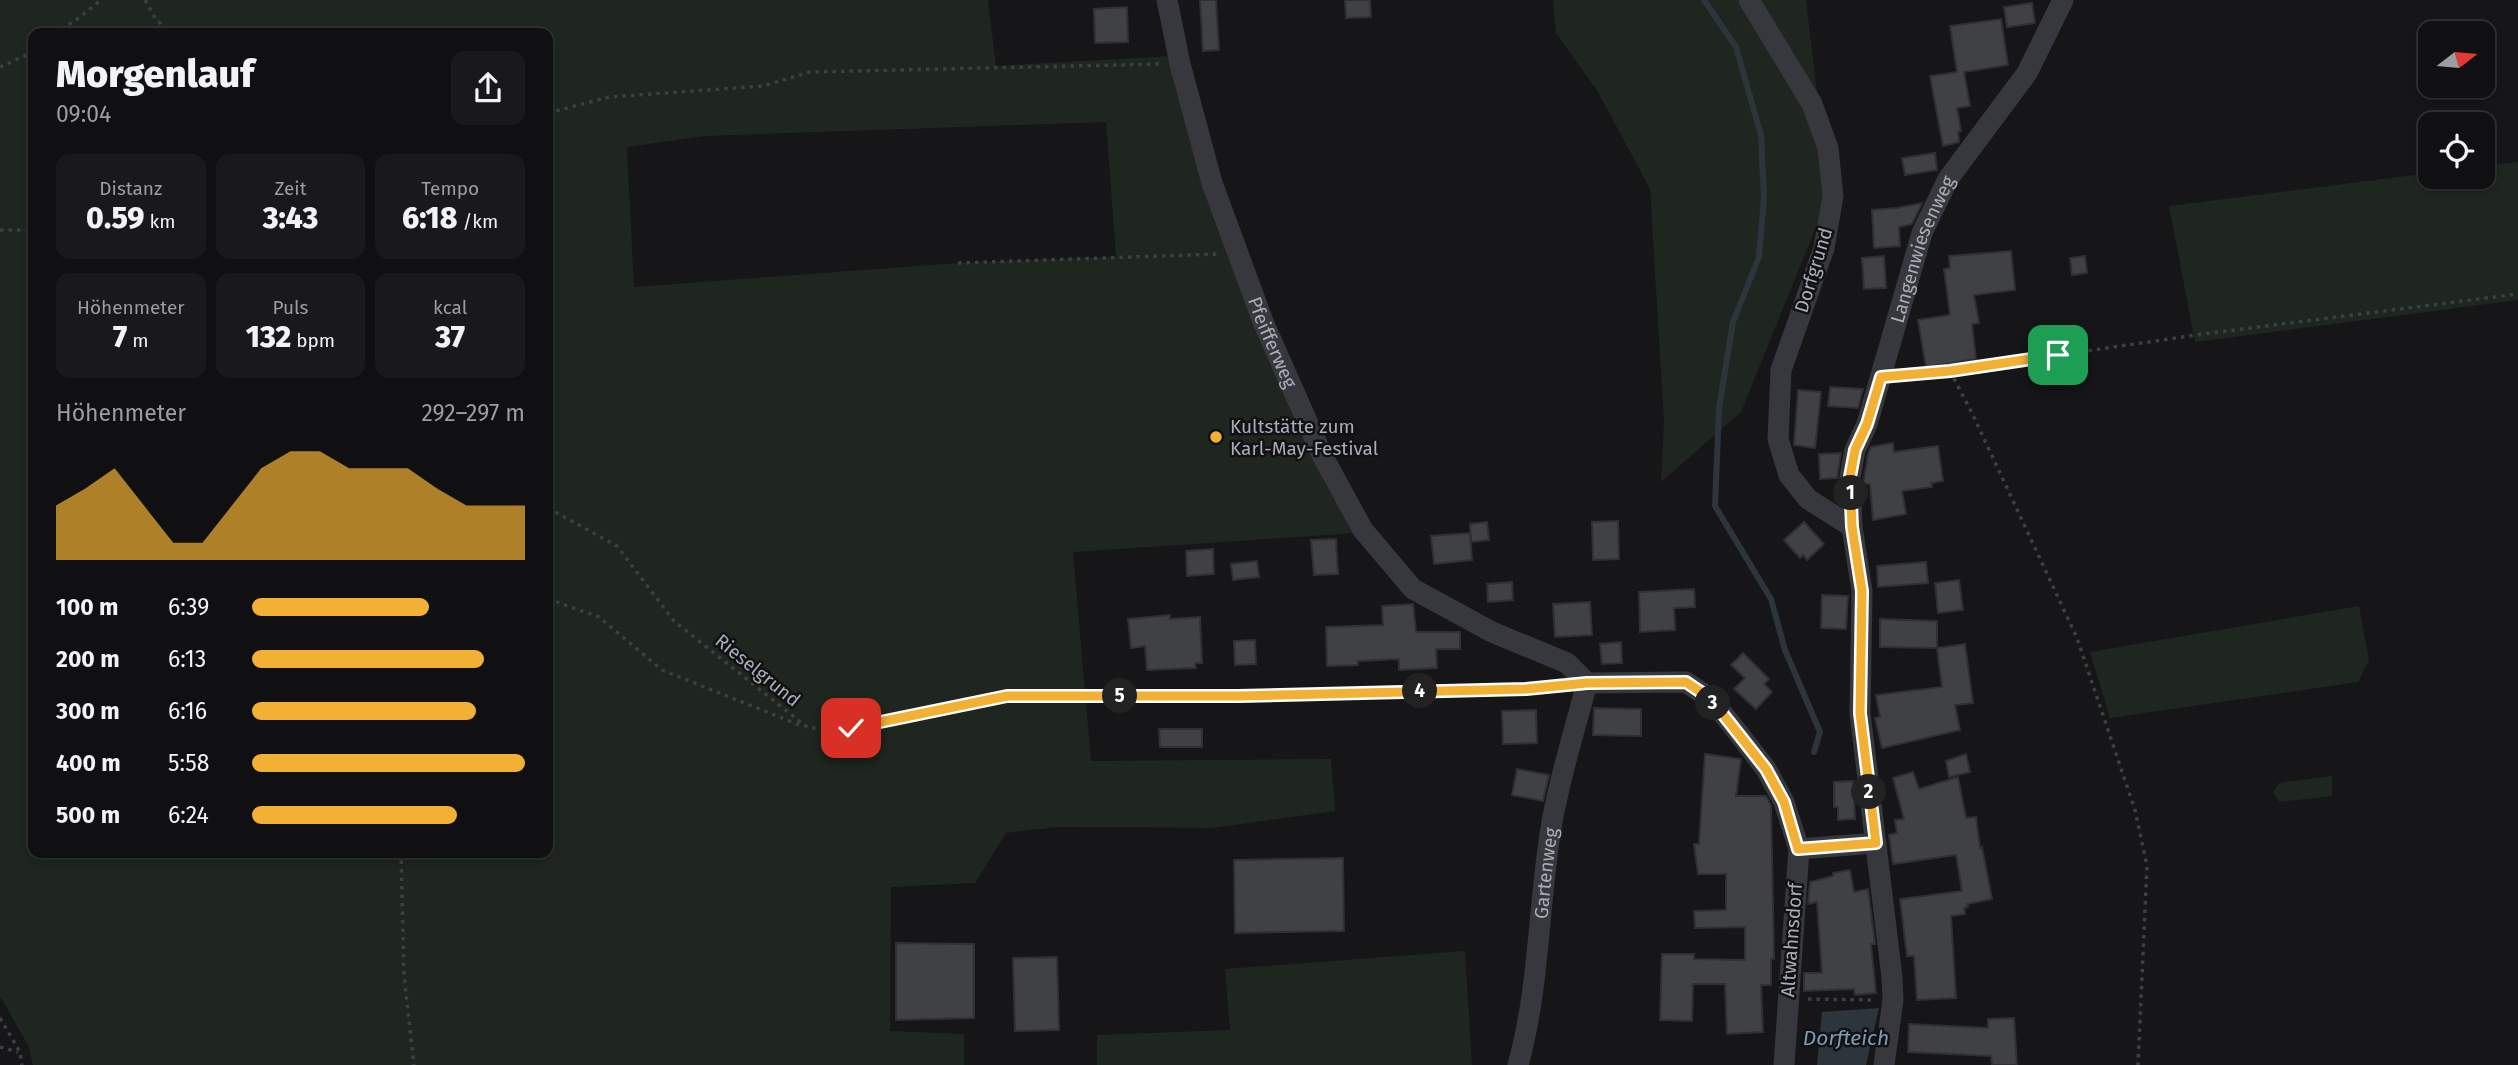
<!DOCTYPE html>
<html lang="de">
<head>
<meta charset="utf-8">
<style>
	:root { --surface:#101012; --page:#19191b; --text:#f1f3f6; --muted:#9c9d9f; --line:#303032; --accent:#f2b134 }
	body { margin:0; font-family:"Fira Sans",sans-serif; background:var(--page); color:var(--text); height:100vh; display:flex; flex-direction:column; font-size:26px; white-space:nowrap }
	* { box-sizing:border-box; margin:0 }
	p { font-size:23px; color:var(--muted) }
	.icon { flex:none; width:38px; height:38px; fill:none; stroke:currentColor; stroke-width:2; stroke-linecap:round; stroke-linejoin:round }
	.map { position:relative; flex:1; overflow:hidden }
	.drawer { position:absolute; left:28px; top:28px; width:525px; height:830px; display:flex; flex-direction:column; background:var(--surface); border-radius:14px; box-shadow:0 4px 10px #0003,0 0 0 2px var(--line) }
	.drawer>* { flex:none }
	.needle { width:46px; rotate:74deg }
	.buttons { position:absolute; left:2418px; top:21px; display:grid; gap:14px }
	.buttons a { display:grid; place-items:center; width:77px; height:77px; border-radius:14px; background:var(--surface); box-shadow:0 4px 10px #0003,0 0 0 2px var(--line); font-size:35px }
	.pin { position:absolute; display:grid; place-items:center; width:60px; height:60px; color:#fff; margin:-30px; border-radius:14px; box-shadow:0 4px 10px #0006 }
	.km { position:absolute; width:35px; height:35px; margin:-18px; border-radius:50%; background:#222; color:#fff; font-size:19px; line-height:35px; text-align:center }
	.round { display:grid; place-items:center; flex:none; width:74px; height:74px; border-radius:14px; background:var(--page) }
	.head { display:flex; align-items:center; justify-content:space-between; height:119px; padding:0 28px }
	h1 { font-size:38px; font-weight:800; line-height:52px }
	.metrics { display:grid; grid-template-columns:repeat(3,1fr); gap:10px; height:119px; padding:7px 28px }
	.metrics div { display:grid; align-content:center; border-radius:14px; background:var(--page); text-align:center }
	.metrics b { font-size:30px; font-weight:800 }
	.metrics small { font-size:19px; font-weight:400 }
	.metrics p { font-size:19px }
	.chart { height:196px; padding:14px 28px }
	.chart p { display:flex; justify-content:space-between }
	.chart svg { width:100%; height:126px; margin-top:7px; fill:var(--accent); opacity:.7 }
	ul { padding:0 28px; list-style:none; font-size:23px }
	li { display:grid; grid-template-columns:112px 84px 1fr; align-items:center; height:52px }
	li i { height:18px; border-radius:9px; background:var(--accent) }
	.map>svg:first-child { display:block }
	.green { fill:#1e261f; fill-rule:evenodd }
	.water { fill:#2c353c }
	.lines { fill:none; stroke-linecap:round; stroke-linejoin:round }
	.stream { stroke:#2c353c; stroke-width:6 }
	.building { fill:#404145; stroke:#303034; stroke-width:2 }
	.path { stroke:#3d3f44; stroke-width:3.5; stroke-dasharray:3.5 5; stroke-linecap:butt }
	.service { stroke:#37383d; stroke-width:10 }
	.minor { stroke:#37383d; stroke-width:21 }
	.route-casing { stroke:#fff; stroke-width:14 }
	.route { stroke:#f2b134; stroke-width:9 }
	.poi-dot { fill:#f2b134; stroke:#111113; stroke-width:2.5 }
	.labels { text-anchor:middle; stroke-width:5; stroke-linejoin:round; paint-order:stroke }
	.street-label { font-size:19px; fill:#a8adb8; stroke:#111113 }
	.poi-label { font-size:19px; fill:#a8adb8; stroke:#111113; text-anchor:start }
	.water-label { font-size:21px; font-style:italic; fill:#7f9bb3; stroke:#111113 }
</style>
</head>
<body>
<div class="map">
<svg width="2518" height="1065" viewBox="0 0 2518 1065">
	<rect width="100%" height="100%" fill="#161618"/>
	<g class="green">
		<path d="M 0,0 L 988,0 L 996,66 L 1172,56 L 1247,305 L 1326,485 L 1356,533 L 1073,552 L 1091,761 L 1331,759 L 1335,811 L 1212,828 L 1058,827 L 1006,833 L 975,883 L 891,887 L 890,1031 L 964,1034 L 964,1065 L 33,1065 L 28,1045 L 0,996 ZM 33,33 L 548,33 L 548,852 L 33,852 ZM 1106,122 L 1116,257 L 958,263 L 634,287 L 627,147 L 704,136 Z"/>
		<path d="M 1553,0 L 1806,0 L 1829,195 L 1741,412 L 1661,482 L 1664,422 L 1650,189 L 1598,92 L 1556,33 Z"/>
		<path d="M 2518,162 L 2518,300 L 2195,342 L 2169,206 L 2431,173 L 2431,177 L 2483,177 L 2483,166 Z"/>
		<path d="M 2359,606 L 2369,660 L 2358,682 L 2110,718 L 2090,652 Z"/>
		<path d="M 2332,776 L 2332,796 L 2279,802 L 2273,792 L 2279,783 Z"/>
		<path d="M 1465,951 L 1472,1065 L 1097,1065 L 1097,1035 L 1230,1030 L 1225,969 Z"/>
	</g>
	<path class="water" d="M 1879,1008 L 1866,1065 L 1817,1065 L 1822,1012 Z"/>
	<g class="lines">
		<path class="stream" d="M 1704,0 L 1736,47 L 1761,135 L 1764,198 L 1759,257 L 1733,322 L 1719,408 L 1715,506 L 1771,599 L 1785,650 L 1820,732 L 1814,752"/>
	</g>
	<g class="building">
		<path d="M 1200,0 L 1216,0 L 1219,50 L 1203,51 Z"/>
		<path d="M 1345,0 L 1370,0 L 1371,17 L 1346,18 Z"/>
		<path d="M 2032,3 L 2035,23 L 2007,27 L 2004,7 Z"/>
		<path d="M 1127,7 L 1128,42 L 1095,43 L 1094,9 Z"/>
		<path d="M 2001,19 L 2008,65 L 1964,72 L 1970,106 L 1957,108 L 1961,131 L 1958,132 L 1959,142 L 1943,146 L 1930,76 L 1957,72 L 1950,26 Z"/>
		<path d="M 1935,153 L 1937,170 L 1905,175 L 1902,158 Z"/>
		<path d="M 1922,203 L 1912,224 L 1899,227 L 1900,246 L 1874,248 L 1872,210 L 1897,208 Z"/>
		<path d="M 2011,251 L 2015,290 L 1974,295 L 1979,323 L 1972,324 L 1976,359 L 1926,367 L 1918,320 L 1950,315 L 1944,269 L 1950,268 L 1949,256 Z"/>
		<path d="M 1884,256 L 1886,288 L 1864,289 L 1862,258 Z"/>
		<path d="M 2085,256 L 2087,273 L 2072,275 L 2070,258 Z"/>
		<path d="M 1830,387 L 1863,389 L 1858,408 L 1828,406 Z"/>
		<path d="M 1798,390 L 1821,392 L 1815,448 L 1794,445 Z"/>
		<path d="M 1893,443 L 1894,452 L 1938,446 L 1943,481 L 1931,483 L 1932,487 L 1902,491 L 1906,514 L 1873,520 L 1870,484 L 1863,484 L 1868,454 L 1871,447 Z"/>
		<path d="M 1841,453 L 1837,478 L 1820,479 L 1819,454 Z"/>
		<path d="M 1618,521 L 1619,559 L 1593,560 L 1592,522 Z"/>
		<path d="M 1487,522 L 1489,540 L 1471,542 L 1470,524 Z"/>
		<path d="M 1804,522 L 1824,544 L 1807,560 L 1803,555 L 1800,558 L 1784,540 Z"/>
		<path d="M 1470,533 L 1472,560 L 1434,564 L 1431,536 Z"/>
		<path d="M 1336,539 L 1338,574 L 1314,575 L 1311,540 Z"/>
		<path d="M 1213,549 L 1214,574 L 1187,576 L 1186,551 Z"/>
		<path d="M 1257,561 L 1259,577 L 1233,580 L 1231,564 Z"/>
		<path d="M 1926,562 L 1928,583 L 1878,587 L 1877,566 Z"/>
		<path d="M 1959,580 L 1963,610 L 1938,613 L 1935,583 Z"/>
		<path d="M 1512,582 L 1513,600 L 1488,602 L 1487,584 Z"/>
		<path d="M 1694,589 L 1695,607 L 1674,608 L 1675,630 L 1640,632 L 1639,592 Z"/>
		<path d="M 1822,595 L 1848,596 L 1846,629 L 1821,628 Z"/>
		<path d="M 1590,602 L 1592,635 L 1555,637 L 1553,604 Z"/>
		<path d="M 1413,604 L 1416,632 L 1460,632 L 1460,649 L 1436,649 L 1437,668 L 1399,670 L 1399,659 L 1358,661 L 1358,665 L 1327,666 L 1326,627 L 1383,625 L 1382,606 Z"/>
		<path d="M 1170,615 L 1170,619 L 1200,617 L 1202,663 L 1195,663 L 1196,668 L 1147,670 L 1145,646 L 1131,648 L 1128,619 Z"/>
		<path d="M 1880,619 L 1937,621 L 1937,648 L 1880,647 Z"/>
		<path d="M 1255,640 L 1256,664 L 1235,665 L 1234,641 Z"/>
		<path d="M 1621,642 L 1622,663 L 1602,664 L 1600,644 Z"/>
		<path d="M 1965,644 L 1973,703 L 1955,705 L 1960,730 L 1882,748 L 1875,718 L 1880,717 L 1876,695 L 1942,687 L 1937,648 Z"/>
		<path d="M 1743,653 L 1769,679 L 1764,684 L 1772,692 L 1756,709 L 1734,689 L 1745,678 L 1731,665 Z"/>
		<path d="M 1594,708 L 1641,709 L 1641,736 L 1593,735 Z"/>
		<path d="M 1536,710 L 1537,743 L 1503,744 L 1502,711 Z"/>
		<path d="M 1159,729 L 1202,729 L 1202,747 L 1160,747 Z"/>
		<path d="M 1705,754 L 1741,759 L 1736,796 L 1766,796 L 1771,805 L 1774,959 L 1771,959 L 1771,985 L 1761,985 L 1763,1032 L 1727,1034 L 1725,984 L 1693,984 L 1692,1021 L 1660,1020 L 1662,954 L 1694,954 L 1694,959 L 1745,960 L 1745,927 L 1695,928 L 1694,911 L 1726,910 L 1726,874 L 1698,874 L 1694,844 L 1699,844 Z"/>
		<path d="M 1966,754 L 1970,772 L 1949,777 L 1946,761 Z"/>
		<path d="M 1517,769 L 1549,775 L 1543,801 L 1512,795 Z"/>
		<path d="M 1913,772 L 1919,789 L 1958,777 L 1966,818 L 1976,817 L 1980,848 L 1982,847 L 1992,899 L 1967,904 L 1968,907 L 1964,908 L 1965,914 L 1951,916 L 1956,998 L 1917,1000 L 1914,956 L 1907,956 L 1900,899 L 1962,891 L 1956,855 L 1893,864 L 1889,835 L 1897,833 L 1895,820 L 1904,819 L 1893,778 Z"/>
		<path d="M 1853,781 L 1855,819 L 1838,820 L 1838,807 L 1834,807 L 1834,782 Z"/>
		<path d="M 1343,858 L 1344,931 L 1235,933 L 1234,860 Z"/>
		<path d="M 1850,870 L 1854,892 L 1868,889 L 1875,944 L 1871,944 L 1876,993 L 1855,995 L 1854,989 L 1804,991 L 1804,973 L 1822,973 L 1817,902 L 1808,904 L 1810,882 L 1833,876 L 1833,873 Z"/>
		<path d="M 896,943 L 974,944 L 974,1018 L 896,1020 Z"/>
		<path d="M 1057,957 L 1059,1030 L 1015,1031 L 1013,958 Z"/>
		<path d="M 2014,1018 L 2017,1065 L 1992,1065 L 1991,1056 L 1908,1052 L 1909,1024 L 1988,1028 L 1988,1019 Z"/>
	</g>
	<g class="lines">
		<g class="path">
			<path d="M 145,0 L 155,18 L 170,33"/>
			<path d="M 54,33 L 75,21 L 101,0"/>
			<path d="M 0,67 L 33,52"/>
			<path d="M 548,113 L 609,97 L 763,86 L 810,72 L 1160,64"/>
			<path d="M 0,230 L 33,230"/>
			<path d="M 958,263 L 1219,254"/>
			<path d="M 1950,371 L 1972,413 L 2077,638 L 2135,810 L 2147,866 L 2138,1065"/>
			<path d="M 1903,375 L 1950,371 L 2203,334 L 2518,294"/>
			<path d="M 548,508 L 617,546 L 674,621 L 808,728 L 851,728 L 1007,696 L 1154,696"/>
			<path d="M 548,599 L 599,617 L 662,670 L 802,726"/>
			<path d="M 401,852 L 404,976 L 414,1065"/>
			<path d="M 1808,999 L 1873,1000"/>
			<path d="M 0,1018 L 20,1052 L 22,1065"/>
			<path d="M 0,1047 L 18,1052"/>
		</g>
		<path class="service" d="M 1166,696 L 1526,689 L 1587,683"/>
		<g class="minor">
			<path id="s1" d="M 1167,0 L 1180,64 L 1212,183 L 1264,324 L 1322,455 L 1363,530 L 1413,589 L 1492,632 L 1567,663 L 1587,683"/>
			<path d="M 1749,0 L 1812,104 L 1828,148 L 1833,196 L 1824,248 L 1781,370 L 1778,439 L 1789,475 L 1808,499 L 1852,527"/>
			<path d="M 1587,683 L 1686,682 L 1711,699 L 1739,734 L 1766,769 L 1784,802 L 1799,849 L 1784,1065"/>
			<path d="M 1799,849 L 1876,843"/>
			<path id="s2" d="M 1518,1065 C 1540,986 1538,903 1552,822 C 1560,776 1575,729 1587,683"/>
			<path id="s3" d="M 1884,1065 L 1893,1000 L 1892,977 L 1860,713 L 1862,591 L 1852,527 L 1850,477 L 1855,450 L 1867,424 L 1922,233 L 1948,179 L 2027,73 L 2063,0"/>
		</g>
	</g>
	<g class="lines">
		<g class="route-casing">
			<path id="route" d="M 851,728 L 1007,696 L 1239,696 L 1526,689 L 1587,683 L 1686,682 L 1711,699 L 1766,769 L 1784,802 L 1798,849 L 1876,843 L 1860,713 L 1862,591 L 1852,527 L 1850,477 L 1855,450 L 1867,424 L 1881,377 L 1950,371 L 2058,355"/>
		</g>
		<use href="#route" class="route"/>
	</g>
	<circle class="poi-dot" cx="1216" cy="437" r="7"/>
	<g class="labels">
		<g class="street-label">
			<text dy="7" stroke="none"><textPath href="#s3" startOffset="831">Langenwiesenweg</textPath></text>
			<text transform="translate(1813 270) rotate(-73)" y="7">Dorfgrund</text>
			<text dy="7" stroke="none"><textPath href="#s1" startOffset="359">Pfeifferweg</textPath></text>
			<text transform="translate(758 670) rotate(39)" y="7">Rieselgrund</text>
			<text dy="7" stroke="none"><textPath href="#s2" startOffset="194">Gartenweg</textPath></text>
			<text transform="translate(1791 940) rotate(-86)" y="7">Altwahnsdorf</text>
		</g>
		<g class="poi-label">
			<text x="1230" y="433">Kultstätte zum<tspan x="1230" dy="22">Karl-May-Festival</tspan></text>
		</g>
		<g class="water-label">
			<text x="1846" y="1045">Dorfteich</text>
		</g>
	</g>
</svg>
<div class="buttons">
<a><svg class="needle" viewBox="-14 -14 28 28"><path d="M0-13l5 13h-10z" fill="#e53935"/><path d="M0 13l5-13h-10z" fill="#9c9d9f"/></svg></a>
<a><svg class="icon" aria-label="locate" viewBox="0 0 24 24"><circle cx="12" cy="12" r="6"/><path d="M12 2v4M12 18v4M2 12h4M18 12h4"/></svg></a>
</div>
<div class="pin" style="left:2058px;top:355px;background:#1e9e55"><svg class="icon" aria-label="arrive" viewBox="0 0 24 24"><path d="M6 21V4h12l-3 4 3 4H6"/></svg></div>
<div class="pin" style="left:851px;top:728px;background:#d93025"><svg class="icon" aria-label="check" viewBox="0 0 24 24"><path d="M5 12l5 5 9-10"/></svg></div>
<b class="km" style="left:1851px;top:493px">1</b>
<b class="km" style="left:1869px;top:792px">2</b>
<b class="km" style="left:1713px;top:703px">3</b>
<b class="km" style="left:1420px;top:691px">4</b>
<b class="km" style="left:1120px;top:696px">5</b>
<section class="drawer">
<div class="head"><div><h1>Morgenlauf</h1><p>09:04</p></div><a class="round"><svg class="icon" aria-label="share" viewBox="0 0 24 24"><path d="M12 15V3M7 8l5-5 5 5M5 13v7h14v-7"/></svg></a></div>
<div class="metrics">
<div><p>Distanz</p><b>0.59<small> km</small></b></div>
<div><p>Zeit</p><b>3:43</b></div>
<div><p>Tempo</p><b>6:18<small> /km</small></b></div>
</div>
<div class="metrics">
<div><p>Höhenmeter</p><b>7<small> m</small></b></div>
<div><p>Puls</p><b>132<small> bpm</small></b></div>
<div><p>kcal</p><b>37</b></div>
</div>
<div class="chart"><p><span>Höhenmeter</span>292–297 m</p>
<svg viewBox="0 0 160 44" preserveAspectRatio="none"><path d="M0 44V25L10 19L20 12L30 25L40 38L50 38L60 25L70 12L80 6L90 6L100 12L110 12L120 12L130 19L140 25L150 25L160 25V44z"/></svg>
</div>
<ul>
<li><b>100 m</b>6:39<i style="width:65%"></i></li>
<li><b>200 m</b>6:13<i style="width:85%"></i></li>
<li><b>300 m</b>6:16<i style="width:82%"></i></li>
<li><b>400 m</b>5:58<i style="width:100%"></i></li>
<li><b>500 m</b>6:24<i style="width:75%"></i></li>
</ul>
</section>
</div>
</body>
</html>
